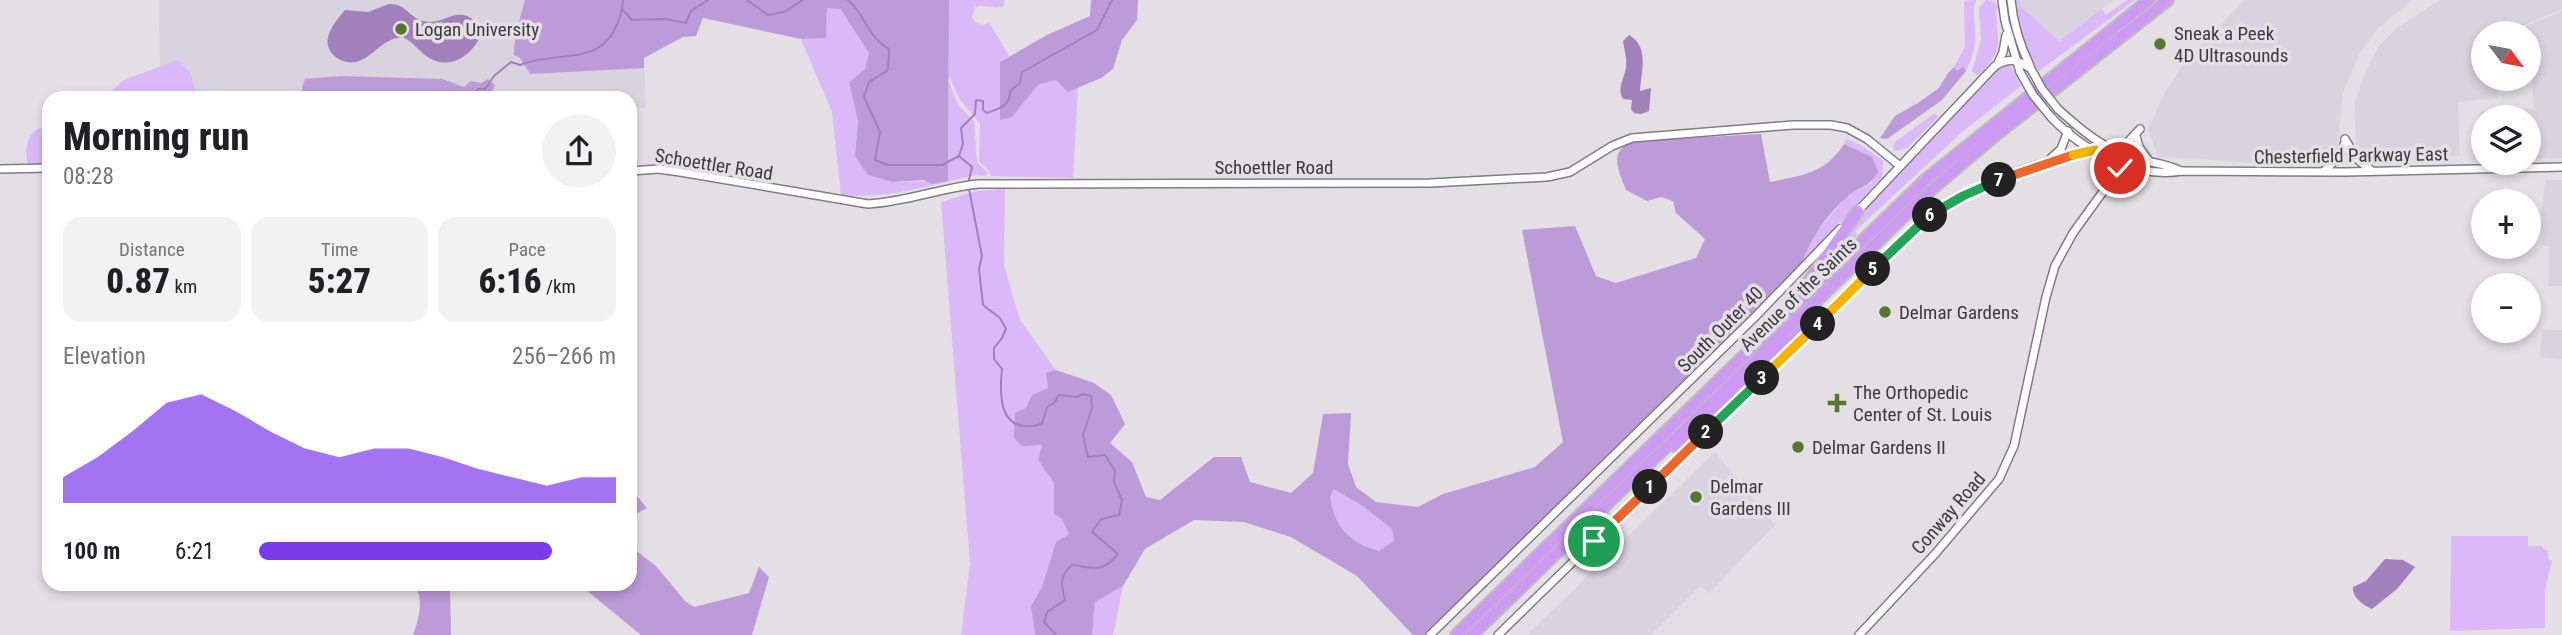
<!DOCTYPE html>
<html lang="en">
<head>
<meta charset="utf-8">
<style>
	:root { --surface:#fff; --page:#f2f2f2; --text:#202124; --muted:#757577; --accent:#7c3aed }
	body { margin:0; font-family:"Roboto Condensed",sans-serif; background:var(--page); color:var(--text); height:100vh; display:flex; flex-direction:column; font-size:26px; white-space:nowrap }
	* { box-sizing:border-box; margin:0 }
	p { font-size:23px; color:var(--muted) }
	.icon { flex:none; width:38px; height:38px; fill:none; stroke:currentColor; stroke-width:2; stroke-linecap:round; stroke-linejoin:round }
	.map { position:relative; flex:1; overflow:hidden }
	.details { position:absolute; left:42px; top:91px; width:595px; height:500px; display:flex; flex-direction:column; background:var(--surface); border-radius:21px; box-shadow:0 4px 10px #0003 }
	.details>* { flex:none }
	.needle { width:46px; rotate:122deg }
	.tools { position:absolute; left:2471px; top:21px; display:grid; gap:14px }
	.tools a { display:grid; place-items:center; width:70px; height:70px; border-radius:50%; background:var(--surface); box-shadow:0 4px 10px #0003; font-size:35px }
	.pin { position:absolute; display:grid; place-items:center; width:60px; height:60px; color:#fff; margin:-30px; border:4px solid #fff; border-radius:50%; box-shadow:0 2px 7px #0007 }
	.km { position:absolute; width:35px; height:35px; margin:-18px; border-radius:50%; background:#222; color:#fff; font-size:19px; line-height:35px; text-align:center }
	.round { display:grid; place-items:center; flex:none; width:74px; height:74px; border-radius:37px; background:var(--page) }
	.overview { display:flex; align-items:center; justify-content:space-between; height:119px; padding:0 21px }
	h1 { font-size:38px; font-weight:800; line-height:52px }
	.stats { display:grid; grid-template-columns:repeat(3,1fr); gap:10px; height:119px; padding:7px 21px }
	.stats div { display:grid; align-content:center; border-radius:18px; background:var(--page); text-align:center }
	.stats b { font-size:35px; font-weight:800 }
	.stats small { font-size:19px; font-weight:400 }
	.stats p { font-size:19px }
	.chart { height:196px; padding:14px 21px }
	.chart p { display:flex; justify-content:space-between }
	.chart svg { width:100%; height:126px; margin-top:7px; fill:var(--accent); opacity:.7 }
	ul { padding:0 21px; list-style:none; font-size:23px }
	li { display:grid; grid-template-columns:112px 84px 1fr; align-items:center; height:52px }
	li i { height:18px; border-radius:9px; background:var(--accent) }
	.map>svg:first-child { display:block }
	.built { fill:#d9d2df }
	.green { fill:#dbb8f7 }
	.forest { fill:#bd9ad8; fill-rule:evenodd }
	.water { fill:#a280bc }
	.lines { fill:none; stroke-linecap:round; stroke-linejoin:round }
	.stream { stroke:#a280bc; stroke-width:2 }
	.minor-casing { stroke:#807d83; stroke-width:10 }
	.highway-casing { stroke:#bdbcbd; stroke-width:14 }
	.minor { stroke:#fff; stroke-width:7 }
	.highway { stroke:#cd9af3; stroke-width:10 }
	.minor-bridge-casing { stroke:#807d83; stroke-width:10; stroke-linecap:butt }
	.minor-bridge { stroke:#fff; stroke-width:7 }
	.split-1-casing { stroke:#fff; stroke-width:14 }
	.split-2-casing { stroke:#fff; stroke-width:14 }
	.split-3-casing { stroke:#fff; stroke-width:14 }
	.split-4-casing { stroke:#fff; stroke-width:14 }
	.split-5-casing { stroke:#fff; stroke-width:14 }
	.split-6-casing { stroke:#fff; stroke-width:14 }
	.split-7-casing { stroke:#fff; stroke-width:14 }
	.split-8-casing { stroke:#fff; stroke-width:14 }
	.split-9-casing { stroke:#fff; stroke-width:14 }
	.split-1 { stroke:#f0652b; stroke-width:9 }
	.split-2 { stroke:#f0652b; stroke-width:9 }
	.split-3 { stroke:#22a559; stroke-width:9 }
	.split-4 { stroke:#f5b400; stroke-width:9 }
	.split-5 { stroke:#f5b400; stroke-width:9 }
	.split-6 { stroke:#22a559; stroke-width:9 }
	.split-7 { stroke:#22a559; stroke-width:9 }
	.split-8 { stroke:#f0652b; stroke-width:9 }
	.split-9 { stroke:#f5b400; stroke-width:9 }
	.poi-dot { fill:#57772e; stroke:#e3dfe5; stroke-width:2.5 }
	.labels { text-anchor:middle; stroke-width:7; stroke-linejoin:round; paint-order:stroke }
	.poi-label { font-size:19px; fill:#3d3b3e; stroke:#e3dfe5; text-anchor:start }
	.street-label { font-size:19px; fill:#3d3b3e; stroke:#e3dfe5 }
</style>
</head>
<body>
<div class="map">
<svg width="2562" height="635" viewBox="0 0 2562 635">
	<rect width="100%" height="100%" fill="#e3dfe5"/>
	<g class="built">
		<path d="M 159,0 L 641,0 L 646,108 L 630,109 L 630,98 L 198,98 L 190,72 L 178,60 L 160,68 Z"/>
		<path d="M 2019,0 L 2114,0 L 2059,41 L 2021,7 Z"/>
		<path d="M 2245,0 L 2413,0 L 2378,28 L 2360,53 L 2343,92 L 2337,152 L 2329,159 L 2248,162 L 2158,157 L 2148,129 L 2164,95 L 2182,65 Z"/>
		<path d="M 2440,0 L 2562,0 L 2562,9 L 2506,33 L 2483,33 L 2483,79 L 2497,79 L 2497,98 L 2458,102 L 2460,156 L 2370,158 L 2359,153 L 2356,142 L 2355,102 L 2366,70 L 2379,46 L 2397,28 Z"/>
		<path d="M 2562,11 L 2562,158 L 2529,159 L 2529,117 L 2483,117 L 2483,160 L 2473,160 L 2474,129 L 2481,111 L 2534,108 L 2531,71 L 2529,70 L 2529,33 L 2510,33 Z"/>
		<path d="M 2545,180 L 2562,180 L 2562,286 L 2549,286 L 2549,246 L 2542,245 L 2541,216 Z"/>
		<path d="M 2542,330 L 2562,330 L 2562,359 L 2540,357 Z"/>
		<path d="M 1715,452 L 1775,525 L 1709,593 L 1700,586 L 1651,635 L 1530,635 L 1529,633 Z"/>
	</g>
	<g class="green">
		<path d="M 949,0 L 1004,0 L 1004,6 C 993,10 985,4 975,7 L 972,18 C 976,24 983,27 989,22 L 1009,56 L 1000,62 L 1012,117 L 1039,84 L 1056,79 L 1068,92 L 1078,88 L 1073,178 L 991,176 L 988,170 L 979,161 L 980,124 L 959,98 L 949,76 Z"/>
		<path d="M 1976,0 C 1972,10 1974,19 1975,30 C 1976,44 1973,58 1966,71 L 1963,68 L 1957,71 L 1954,67 L 1965,47 L 1964,1 Z"/>
		<path d="M 1986,0 L 1994,1 L 1999,8 L 1996,10 C 1997,47 2006,46 1978,76 L 1972,71 L 1981,40 L 1979,8 Z"/>
		<path d="M 2014,0 L 2019,0 L 2021,7 L 2059,41 L 2102,9 L 2106,15 L 2127,0 L 2135,0 L 2039,71 C 2024,52 2018,25 2014,0 Z"/>
		<path d="M 827,7 L 840,9 L 869,53 L 865,69 L 849,82 L 858,121 L 855,156 L 893,182 L 948,181 L 949,82 L 958,105 L 974,121 L 977,162 L 987,172 L 987,176 L 976,175 C 928,185 891,199 841,195 L 832,112 L 801,39 L 825,37 Z"/>
		<path d="M 178,60 L 190,72 L 198,98 L 102,98 L 124,80 Z"/>
		<path d="M 2004,66 L 2011,66 L 2021,86 L 1962,132 L 1855,231 L 1857,235 L 1832,259 L 1829,257 L 1871,203 L 1997,70 Z"/>
		<path d="M 1935,113 L 1938,117 L 1907,148 L 1895,151 L 1893,147 L 1895,142 Z"/>
		<path d="M 49,126 L 49,165 L 28,165 C 24,145 26,129 49,126 Z"/>
		<path d="M 1846,139 L 1861,145 L 1883,161 L 1882,177 L 1801,265 L 1809,241 L 1848,195 L 1872,183 L 1872,157 L 1844,144 Z"/>
		<path d="M 1005,189 L 1004,265 L 1020,320 L 1056,370 L 1047,374 L 1048,388 L 1032,395 L 1042,444 L 1038,460 L 1054,483 L 1054,514 L 1062,519 L 1069,534 L 1056,542 L 1042,587 L 1031,606 L 1035,635 L 961,635 L 970,564 L 941,202 L 976,191 Z"/>
		<path d="M 1335,489 L 1364,507 L 1392,529 L 1394,541 L 1380,551 C 1350,543 1334,527 1329,497 Z"/>
		<path d="M 2451,536 L 2528,536 L 2528,546 L 2542,546 L 2543,549 L 2548,550 L 2548,559 L 2552,561 L 2545,590 L 2545,628 L 2450,631 Z"/>
		<path d="M 1123,586 L 1113,635 L 1092,635 L 1095,602 Z"/>
	</g>
	<g class="forest">
		<path d="M 525,0 L 949,0 L 948,181 L 932,184 L 924,180 L 893,182 L 868,175 L 855,156 L 858,121 L 849,82 L 865,69 L 869,53 L 840,9 L 827,8 L 826,38 L 801,39 L 703,18 L 696,36 L 683,37 L 644,58 L 644,68 L 530,74 L 520,58 L 514,55 L 515,36 Z"/>
		<path d="M 1091,0 L 1138,0 L 1137,20 L 1122,40 L 1113,69 L 1101,78 L 1068,92 L 1056,80 L 1039,84 L 1012,117 L 1000,120 L 1000,62 L 1047,35 L 1090,16 Z"/>
		<path d="M 1954,67 L 1957,71 L 1963,67 L 1966,71 L 1942,100 L 1887,139 L 1880,138 L 1895,116 L 1918,103 L 1939,88 L 1948,73 Z"/>
		<path d="M 340,76 L 442,79 L 464,87 L 471,81 L 481,83 L 488,79 L 495,85 L 489,98 L 306,98 C 300,92 302,87 305,79 Z"/>
		<path d="M 1761,134 L 1770,182 C 1803,175 1825,174 1844,144 L 1872,157 L 1878,172 C 1869,188 1860,186 1848,196 C 1827,214 1810,239 1801,265 L 1424,635 L 1413,635 L 1357,576 L 1291,537 L 1244,522 L 1194,520 L 1145,549 L 1123,586 L 1095,602 L 1092,635 L 1035,635 L 1031,606 L 1042,587 L 1056,542 L 1069,534 L 1062,519 L 1054,514 L 1054,483 L 1038,460 L 1042,445 L 1022,446 L 1014,438 L 1015,413 L 1026,408 L 1032,395 L 1048,388 L 1046,373 L 1056,370 L 1094,383 L 1111,395 L 1125,424 L 1110,443 L 1132,462 L 1146,497 L 1160,500 L 1214,457 L 1241,457 L 1250,482 L 1291,493 L 1313,473 L 1323,414 L 1351,413 L 1348,464 L 1356,487 L 1376,502 L 1418,507 L 1443,494 L 1535,467 L 1563,442 L 1522,230 L 1575,226 L 1596,276 L 1616,283 L 1696,258 L 1705,239 L 1676,213 L 1673,201 L 1661,197 L 1647,201 L 1626,190 C 1618,169 1607,149 1636,141 ZM 1334,489 L 1364,507 L 1392,529 L 1394,541 L 1379,551 C 1350,543 1334,527 1330,497 Z"/>
		<path d="M 630,488 L 647,508 L 630,517 Z"/>
		<path d="M 630,546 L 656,566 L 685,601 L 694,607 L 749,593 L 759,567 L 769,577 L 752,635 L 641,635 L 580,585 L 630,584 Z"/>
		<path d="M 415,585 L 450,585 L 451,635 L 413,635 C 419,619 424,600 415,585 Z"/>
	</g>
	<g class="water">
		<path d="M 389,4 C 406,3 409,18 424,21 C 444,27 457,2 478,24 L 480,37 C 471,56 450,70 429,58 C 419,52 415,43 403,37 C 382,38 374,57 356,62 C 342,65 324,53 328,37 C 330,28 339,17 345,10 L 368,12 Z"/>
		<path d="M 1629,35 C 1650,47 1641,72 1640,91 L 1651,88 L 1649,111 L 1641,114 L 1634,113 L 1631,109 L 1632,100 L 1623,99 C 1616,87 1626,77 1626,65 C 1627,57 1624,49 1623,41 Z"/>
		<path d="M 2385,559 L 2403,560 L 2415,567 L 2397,589 L 2372,609 C 2364,605 2352,598 2353,587 L 2366,581 Z"/>
	</g>
	<g class="lines">
		<g class="stream">
			<path d="M 623,0 L 622,9 L 632,20 L 665,19 L 686,23 L 691,11 L 708,0"/>
			<path d="M 747,0 L 768,15 L 784,12 L 803,0"/>
			<path d="M 848,0 C 866,15 868,38 889,49 L 888,70 L 869,82 L 864,97 L 880,132 L 875,160 L 888,165 L 942,165 L 959,156 L 972,167 L 968,184"/>
			<path d="M 437,97 C 449,89 461,92 474,95 L 478,89 L 485,89 L 494,76 L 511,62 L 520,65 C 563,48 608,71 622,9"/>
			<path d="M 959,156 L 963,144 L 961,128 L 975,114 L 976,100 L 983,101 L 983,110 L 987,113 C 998,109 1011,106 1010,91 L 1020,83 L 1022,72 L 1097,30 L 1112,0"/>
			<path d="M 969,189 L 982,256 L 979,269 L 983,305 L 1000,318 L 1006,329 L 1002,338 L 994,348 L 994,359 L 1002,369 C 999,397 999,436 1042,424 L 1047,407 L 1054,403 L 1059,395 L 1077,397 L 1083,394 L 1091,396 L 1092,408 L 1083,435 L 1088,457 L 1105,455 L 1115,471 L 1114,482 L 1122,500 L 1119,515 L 1101,519 L 1092,532 L 1118,554 C 1102,573 1095,568 1072,565 C 1059,577 1061,584 1065,600 L 1047,612 L 1044,622 L 1056,635"/>
		</g>
		<g class="minor-casing">
			<g id="minor">
				<path d="M 2002,0 L 2005,21 L 2020,72"/>
				<path d="M 2011,0 C 2013,23 2020,45 2030,66"/>
				<path d="M 1998,63 L 2003,52 L 2006,35"/>
				<path d="M 2058,109 C 2082,131 2106,151 2138,159 C 2154,163 2167,164 2181,171"/>
				<path d="M 2051,117 C 2083,151 2135,179 2182,171 L 2346,172 L 2562,167"/>
				<path d="M 2136,136 L 2139,147 L 2149,161"/>
				<path d="M 2345,139 L 2357,159 L 2372,171"/>
				<path d="M 2109,146 L 2125,145 L 2140,129"/>
				<path d="M 2097,152 L 2107,168 L 2106,186"/>
				<path d="M 2051,158 L 2061,149 L 2068,131"/>
				<path d="M 0,169 L 49,168"/>
				<path d="M 630,171 L 659,169 L 680,172 L 868,204 C 906,202 940,188 978,184 L 1430,183 L 1547,177 L 1570,172 L 1612,146 L 1632,138 L 1793,125 L 1831,125 L 1847,128 L 1867,139 L 1900,166"/>
				<path d="M 2324,171 L 2341,155 L 2345,141"/>
				<path d="M 2109,186 L 2124,176 L 2143,172"/>
				<path d="M 1856,213 L 1995,66 C 2009,57 2019,60 2031,69"/>
				<path d="M 1430,635 L 1754,318 L 1840,229"/>
				<path d="M 1498,635 L 1920,223 C 1969,185 2035,162 2095,150"/>
				<path d="M 1859,635 L 1935,554 L 1999,479 L 2014,446 L 2046,297 L 2055,266 L 2073,233 L 2123,164"/>
			</g>
		</g>
		<g class="highway-casing">
			<g id="highway">
				<path d="M 1801,292 L 1858,211"/>
				<path d="M 1675,446 L 1810,323 L 1827,315"/>
				<path d="M 1456,635 L 1925,180 L 2149,0"/>
				<path d="M 1472,635 L 1931,190 L 1996,135 L 2168,0"/>
			</g>
		</g>
		<use href="#minor" class="minor"/>
		<use href="#highway" class="highway"/>
		<g class="minor-bridge-casing">
			<g id="minor-bridge">
				<path d="M 2031,69 L 2042,89 L 2058,109"/>
				<path d="M 2020,72 L 2033,95 L 2051,117"/>
			</g>
		</g>
		<use href="#minor-bridge" class="minor-bridge"/>
	</g>
	<g class="lines">
		<g class="split-1-casing">
			<path id="split-1" d="M 1594,541 L 1650,487"/>
		</g>
		<g class="split-2-casing">
			<path id="split-2" d="M 1650,487 L 1706,432"/>
		</g>
		<g class="split-3-casing">
			<path id="split-3" d="M 1706,432 L 1762,378"/>
		</g>
		<g class="split-4-casing">
			<path id="split-4" d="M 1762,378 L 1818,324"/>
		</g>
		<g class="split-5-casing">
			<path id="split-5" d="M 1818,324 L 1873,269"/>
		</g>
		<g class="split-6-casing">
			<path id="split-6" d="M 1873,269 L 1930,215"/>
		</g>
		<g class="split-7-casing">
			<path id="split-7" d="M 1930,215 L 1963,196 L 1999,180"/>
		</g>
		<g class="split-8-casing">
			<path id="split-8" d="M 1999,180 L 2073,155"/>
		</g>
		<g class="split-9-casing">
			<path id="split-9" d="M 2073,155 L 2095,150 L 2123,164 L 2120,168"/>
		</g>
		<use href="#split-1" class="split-1"/>
		<use href="#split-2" class="split-2"/>
		<use href="#split-3" class="split-3"/>
		<use href="#split-4" class="split-4"/>
		<use href="#split-5" class="split-5"/>
		<use href="#split-6" class="split-6"/>
		<use href="#split-7" class="split-7"/>
		<use href="#split-8" class="split-8"/>
		<use href="#split-9" class="split-9"/>
	</g>
	<g class="poi-dot">
		<circle cx="401" cy="29" r="7"/>
		<circle cx="2160" cy="44" r="7"/>
		<circle cx="1885" cy="312" r="7"/>
		<path d="M1833.5 392.5h7v7h7v7h-7v7h-7v-7h-7v-7h7z"/>
		<circle cx="1798" cy="447" r="7"/>
		<circle cx="1696" cy="497" r="7"/>
	</g>
	<g class="labels">
		<g class="poi-label">
			<text x="415" y="36">Logan University</text>
			<text x="2174" y="40">Sneak a Peek<tspan x="2174" dy="22">4D Ultrasounds</tspan></text>
			<text x="1899" y="319">Delmar Gardens</text>
			<text x="1853" y="399">The Orthopedic<tspan x="1853" dy="22">Center of St. Louis</tspan></text>
			<text x="1812" y="454">Delmar Gardens II</text>
			<text x="1710" y="493">Delmar<tspan x="1710" dy="22">Gardens III</tspan></text>
		</g>
		<g class="street-label">
			<text transform="translate(2351 155) rotate(-1)" y="7">Chesterfield Parkway East</text>
			<text transform="translate(714 164) rotate(9)" y="7">Schoettler Road</text>
			<text x="1274" y="174">Schoettler Road</text>
			<text transform="translate(1798 294) rotate(-44)" y="7">Avenue of the Saints</text>
			<text transform="translate(1720 329) rotate(-45)" y="7">South Outer 40</text>
			<text transform="translate(1948 513) rotate(-49)" y="7">Conway Road</text>
		</g>
	</g>
</svg>
<div class="tools">
<a><svg class="needle" viewBox="-14 -14 28 28"><path d="M0-13l5 13h-10z" fill="#e53935"/><path d="M0 13l5-13h-10z" fill="#757577"/></svg></a>
<a><svg class="icon" aria-label="layers" viewBox="0 0 24 24"><path d="M12 4l9 5-9 5-9-5zM3 14l9 5 9-5"/></svg></a>
<a>+</a>
<a>−</a>
</div>
<div class="pin" style="left:1594px;top:541px;background:#1e9e55"><svg class="icon" aria-label="arrive" viewBox="0 0 24 24"><path d="M6 21V4h12l-3 4 3 4H6"/></svg></div>
<div class="pin" style="left:2120px;top:168px;background:#d93025"><svg class="icon" aria-label="check" viewBox="0 0 24 24"><path d="M5 12l5 5 9-10"/></svg></div>
<b class="km" style="left:1650px;top:487px">1</b>
<b class="km" style="left:1706px;top:432px">2</b>
<b class="km" style="left:1762px;top:378px">3</b>
<b class="km" style="left:1818px;top:324px">4</b>
<b class="km" style="left:1873px;top:269px">5</b>
<b class="km" style="left:1930px;top:215px">6</b>
<b class="km" style="left:1999px;top:180px">7</b>
<section class="details">
<div class="overview"><div><h1>Morning run</h1><p>08:28</p></div><a class="round"><svg class="icon" aria-label="share" viewBox="0 0 24 24"><path d="M12 15V3M7 8l5-5 5 5M5 13v7h14v-7"/></svg></a></div>
<div class="stats">
<div><p>Distance</p><b>0.87<small> km</small></b></div>
<div><p>Time</p><b>5:27</b></div>
<div><p>Pace</p><b>6:16<small> /km</small></b></div>
</div>
<div class="chart"><p><span>Elevation</span>256–266 m</p>
<svg viewBox="0 0 160 44" preserveAspectRatio="none"><path d="M0 44V35L10 28L20 19L30 9L40 6L50 12L60 19L70 25L80 28L90 25L100 25L110 28L120 32L130 35L140 38L150 35L160 35V44z"/></svg>
</div>
<ul>
<li><b>100 m</b>6:21<i style="width:82%"></i></li>
</ul>
</section>
</div>
</body>
</html>
